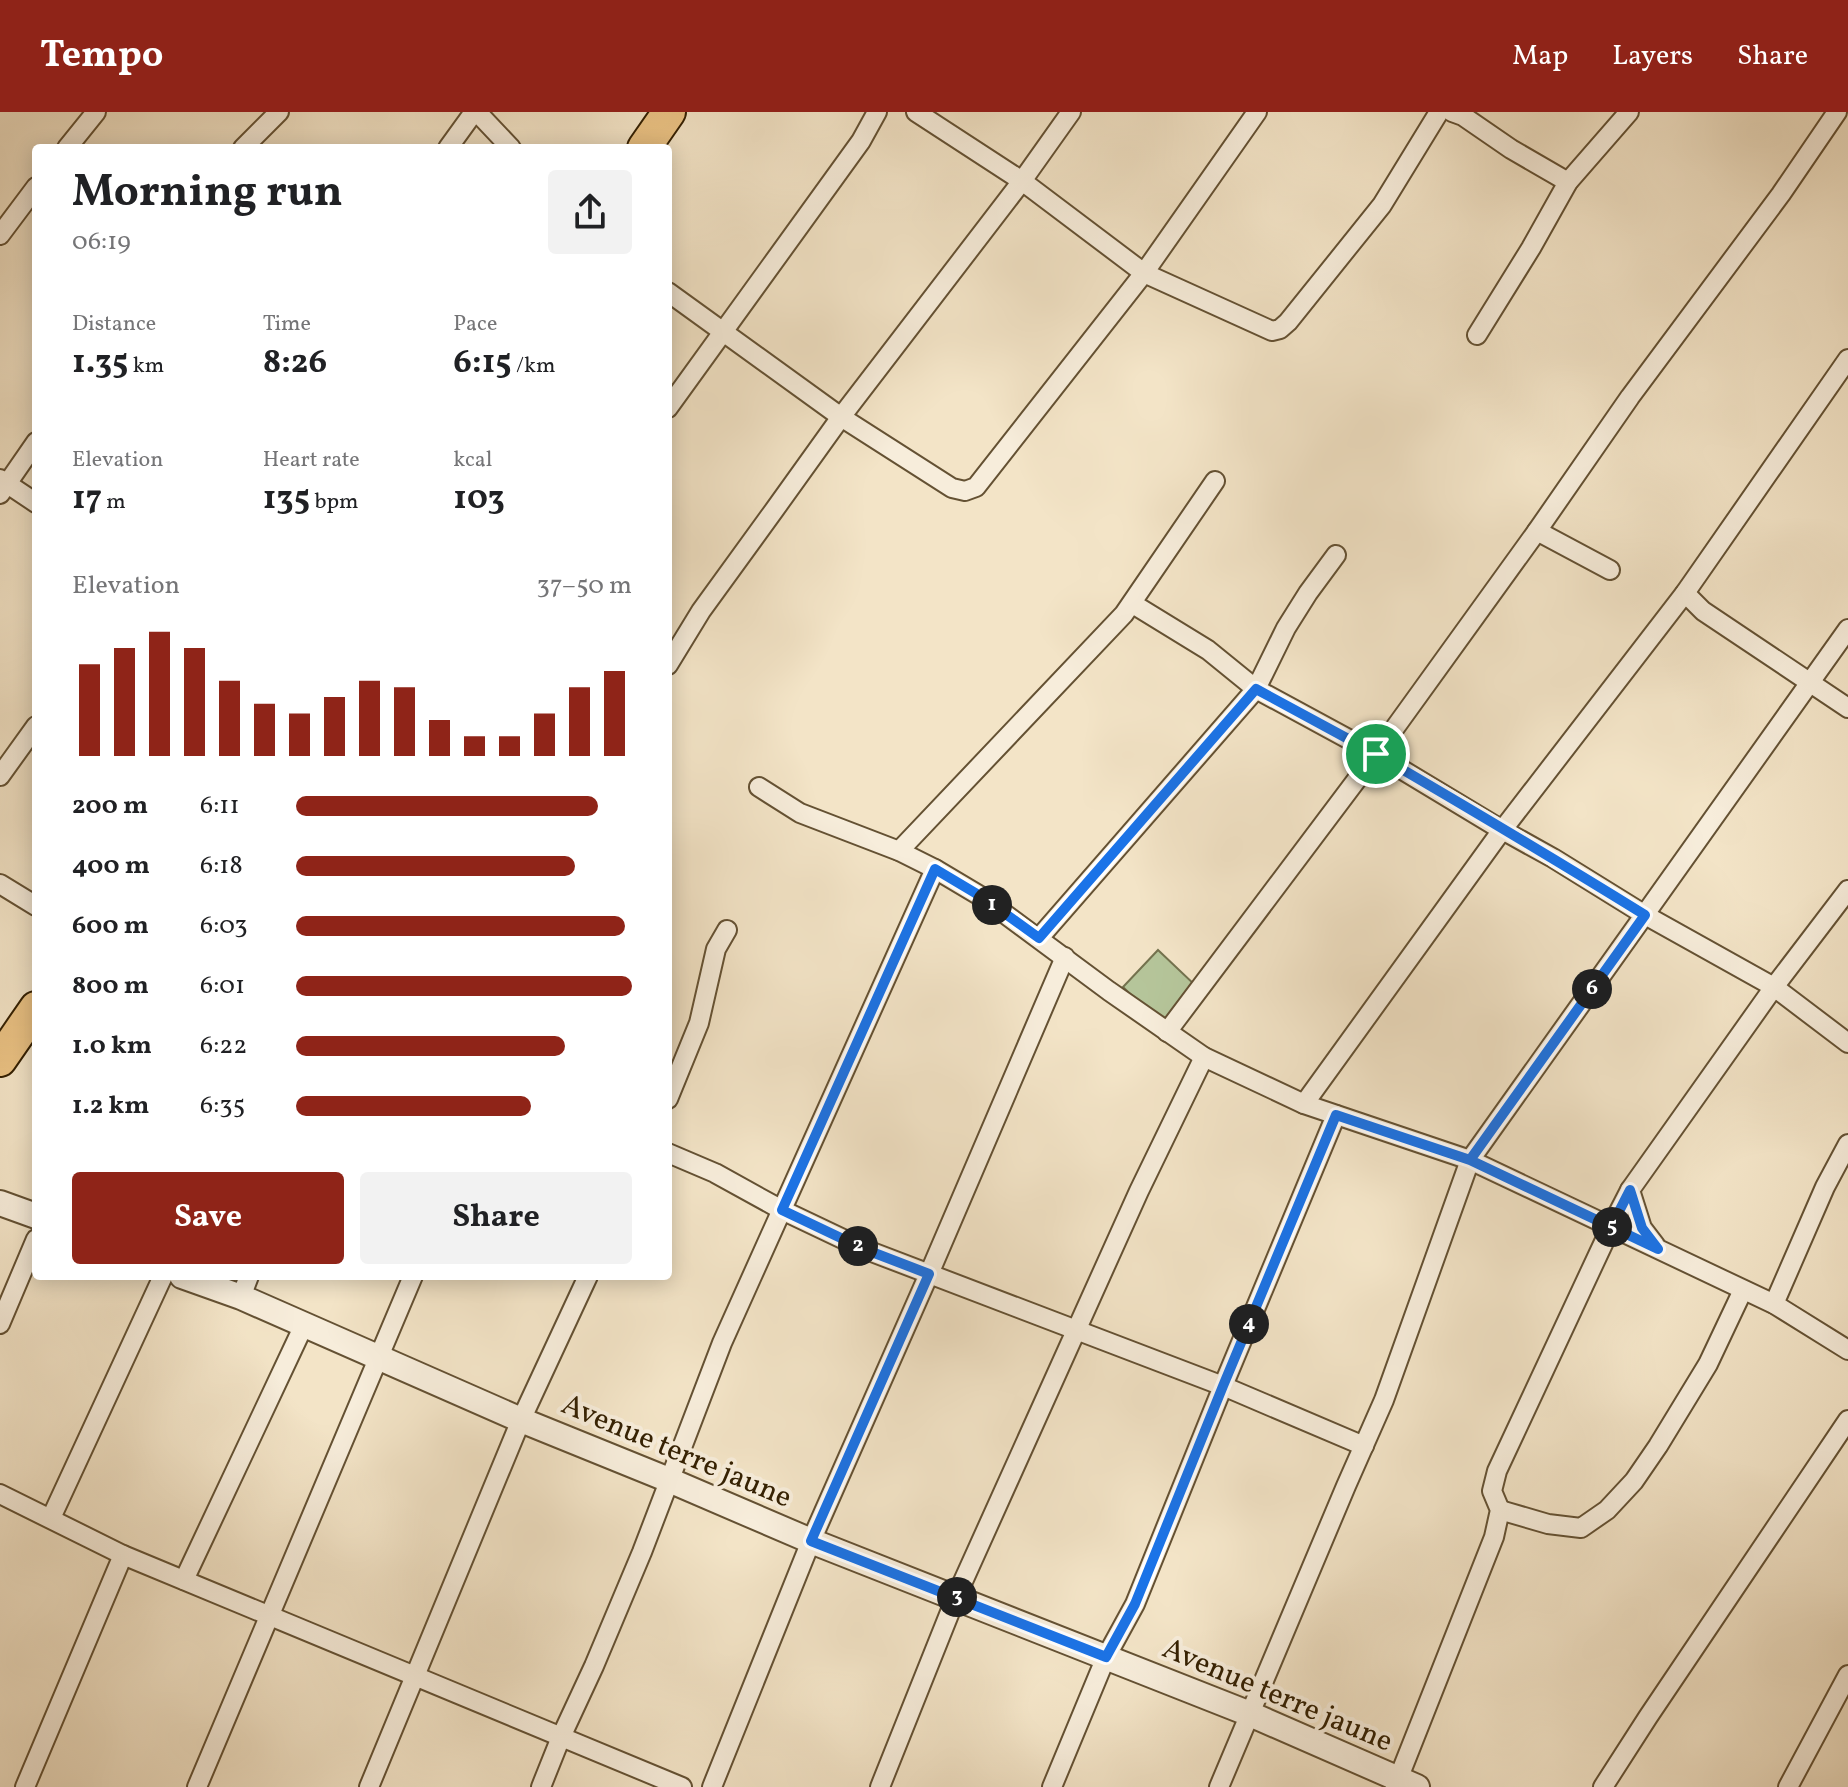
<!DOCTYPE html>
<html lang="en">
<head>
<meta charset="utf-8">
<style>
	:root { --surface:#fff; --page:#f2f2f2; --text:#202124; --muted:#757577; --accent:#8f2418 }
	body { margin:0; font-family:Vollkorn,serif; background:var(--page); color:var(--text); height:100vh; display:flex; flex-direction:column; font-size:30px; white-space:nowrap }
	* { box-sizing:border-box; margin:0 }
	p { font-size:26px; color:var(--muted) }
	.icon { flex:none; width:44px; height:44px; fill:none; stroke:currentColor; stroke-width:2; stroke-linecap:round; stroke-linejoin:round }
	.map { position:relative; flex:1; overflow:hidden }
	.side { position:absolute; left:32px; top:32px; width:640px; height:1136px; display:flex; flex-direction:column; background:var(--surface); border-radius:8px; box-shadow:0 4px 20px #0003 }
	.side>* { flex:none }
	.pin { position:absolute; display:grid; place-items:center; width:68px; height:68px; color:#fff; margin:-34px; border:4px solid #fff; border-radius:50%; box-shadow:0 2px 8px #0007 }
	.km { position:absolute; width:40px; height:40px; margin:-20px; border-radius:50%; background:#222; color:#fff; font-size:22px; line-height:40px; text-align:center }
	.round { display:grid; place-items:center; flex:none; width:84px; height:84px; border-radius:8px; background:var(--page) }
	.headline { display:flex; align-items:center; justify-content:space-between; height:136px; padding:0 40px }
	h1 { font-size:44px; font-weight:700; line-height:60px }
	.stats { display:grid; grid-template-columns:repeat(3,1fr); gap:12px; height:136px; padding:8px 40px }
	.stats div { display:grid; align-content:center }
	.stats b { font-size:34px; font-weight:700 }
	.stats small { font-size:22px; font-weight:400 }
	.stats p { font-size:22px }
	.chart { height:224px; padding:16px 40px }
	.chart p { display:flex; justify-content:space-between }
	.chart svg { width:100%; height:144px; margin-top:8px; stroke:var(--accent); stroke-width:6 }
	.cta { display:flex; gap:16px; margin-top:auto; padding:16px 40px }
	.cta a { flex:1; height:92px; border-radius:8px; background:var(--accent); color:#fff; font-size:32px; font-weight:700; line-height:92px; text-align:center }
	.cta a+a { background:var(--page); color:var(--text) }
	ul { padding:0 40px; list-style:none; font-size:26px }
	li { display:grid; grid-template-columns:128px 96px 1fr; align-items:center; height:60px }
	li i { height:20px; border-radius:10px; background:var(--accent) }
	header { display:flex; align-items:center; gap:48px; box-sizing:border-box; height:112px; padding:0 40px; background:var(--accent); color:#fff }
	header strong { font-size:38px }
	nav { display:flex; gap:44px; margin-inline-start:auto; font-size:28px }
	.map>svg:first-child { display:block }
	.green { fill:#b5c59a; stroke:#74724e; stroke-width:2 }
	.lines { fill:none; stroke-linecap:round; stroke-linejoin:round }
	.minor-casing { stroke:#645133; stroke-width:22 }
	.tertiary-casing { stroke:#645133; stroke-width:28 }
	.trunk-casing { stroke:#342002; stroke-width:36 }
	.minor { stroke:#f7eddb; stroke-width:18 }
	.tertiary { stroke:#f7eddb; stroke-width:24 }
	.trunk { stroke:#eac284; stroke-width:32 }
	.route-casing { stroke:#fff; stroke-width:16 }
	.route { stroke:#1a73e8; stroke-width:10 }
	.labels { text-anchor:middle; stroke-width:8; stroke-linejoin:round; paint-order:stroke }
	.street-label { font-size:30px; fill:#342002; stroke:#f7eddb }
</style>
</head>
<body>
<header>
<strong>Tempo</strong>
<nav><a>Map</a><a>Layers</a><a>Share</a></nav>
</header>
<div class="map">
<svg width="1848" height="1675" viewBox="0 0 1848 1675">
	<rect width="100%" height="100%" fill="#f3e4c7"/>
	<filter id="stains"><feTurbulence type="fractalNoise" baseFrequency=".0025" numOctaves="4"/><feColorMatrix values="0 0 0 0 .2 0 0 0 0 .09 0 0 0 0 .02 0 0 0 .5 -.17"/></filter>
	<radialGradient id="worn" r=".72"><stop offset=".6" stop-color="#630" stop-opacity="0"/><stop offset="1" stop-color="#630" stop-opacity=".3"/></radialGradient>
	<path class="green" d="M 1158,838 L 1196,874 L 1161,912 L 1123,875 Z"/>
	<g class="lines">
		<g class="minor-casing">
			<g id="minor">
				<path d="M 477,0 L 511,36"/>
				<path d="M 916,0 L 1022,69 L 1144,161 L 1272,219 L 1280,217 L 1288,210 L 1382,93 L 1439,0"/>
				<path d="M 1452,0 L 1463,4 L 1511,37 L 1568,70"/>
				<path d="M 67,36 L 96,0"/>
				<path d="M 243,36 L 279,0"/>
				<path d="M 448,36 L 474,0"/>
				<path d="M 0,123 L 36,75"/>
				<path d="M 668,180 L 841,305 L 952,376 L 965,379 L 976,375 L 1144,161 L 1257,0"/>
				<path d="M 1477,223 L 1531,136 L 1568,70 L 1629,0"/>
				<path d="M 668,296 L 861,29 L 877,0"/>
				<path d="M 0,367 L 36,391"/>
				<path d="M 0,382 L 36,330"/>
				<path d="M 1537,419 L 1610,458"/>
				<path d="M 1685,481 L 1703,499 L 1848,596"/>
				<path d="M 1133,492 L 1208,538 L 1256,577 L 1376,642 L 1497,715 L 1553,746 L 1645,803 L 1774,875 L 1848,931"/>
				<path d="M 668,553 L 701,499 L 775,397 L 841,305 L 1022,69 L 1071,0"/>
				<path d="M 0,664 L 36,614"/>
				<path d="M 759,675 L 800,701 L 899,739 L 935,757 L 982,785 L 1109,879 L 1204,945 L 1304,992 L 1470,1048 L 1774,1192 L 1848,1238"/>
				<path d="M 899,739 L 1124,502 L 1215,369"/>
				<path d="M 0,772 L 36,794"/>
				<path d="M 1039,826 L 1256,577 L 1286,516 L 1308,481 L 1336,443"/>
				<path d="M 1167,920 L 1376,642 L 1537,419 L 1630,285 L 1781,82 L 1837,0"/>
				<path d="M 668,987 L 699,911 L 716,837 L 727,818"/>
				<path d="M 1304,992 L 1497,725 L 1685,481 L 1848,247"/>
				<path d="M 668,1041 L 715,1061 L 782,1098 L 864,1137 L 1223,1274 L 1364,1334"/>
				<path d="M 1630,1078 L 1642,1116 L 1655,1133"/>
				<path d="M 241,1185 L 249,1164"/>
				<path d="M 1774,1192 L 1825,1075 L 1848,1032"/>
				<path d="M 0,1212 L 36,1127"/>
				<path d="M 0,1382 L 123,1443 L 682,1675"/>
				<path d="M 1500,1398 L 1548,1412 L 1581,1416 L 1607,1398 L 1634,1369 L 1658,1334 L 1708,1252 L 1743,1178"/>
				<path d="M 51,1406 L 163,1164"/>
				<path d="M 184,1468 L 304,1213"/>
				<path d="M 25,1675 L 123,1443"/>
				<path d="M 197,1675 L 413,1164"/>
				<path d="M 369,1675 L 521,1308 L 588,1164"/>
				<path d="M 541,1675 L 561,1625 L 594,1554 L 642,1440 L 722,1231 L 935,757"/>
				<path d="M 712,1675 L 811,1429 L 929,1162 L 1065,845"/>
				<path d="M 880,1675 L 956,1485 L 1139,1079 L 1204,945"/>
				<path d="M 1052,1675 L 1106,1545 L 1135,1492 L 1223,1274 L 1336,1003"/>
				<path d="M 1219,1675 L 1346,1374 L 1384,1288 L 1470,1048 L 1848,517"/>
				<path d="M 1395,1675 L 1494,1425 L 1500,1398 L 1492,1379 L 1497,1359 L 1611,1115 L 1630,1078 L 1774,875 L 1848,778"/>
				<path d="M 1603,1675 L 1648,1605 L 1848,1308"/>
				<path d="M 1788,1675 L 1848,1563"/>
			</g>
		</g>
		<g class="tertiary-casing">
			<g id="tertiary">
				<path d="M 0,1091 L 36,1104"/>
				<path d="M 182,1164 L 241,1185 L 521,1308 L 669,1368 L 811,1429 L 1250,1602 L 1417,1675"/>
			</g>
		</g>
		<g class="trunk-casing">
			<g id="trunk">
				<path d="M 644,36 L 669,0"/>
				<path d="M 0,948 L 36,896"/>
			</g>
		</g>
		<use href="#minor" class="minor"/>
		<use href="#tertiary" class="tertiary"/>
		<use href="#trunk" class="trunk"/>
	</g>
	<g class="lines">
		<g class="route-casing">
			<path id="route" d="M 1376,642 L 1256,577 L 1039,826 L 982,785 L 935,757 L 782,1098 L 864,1137 L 929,1162 L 811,1429 L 1106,1545 L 1135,1492 L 1223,1274 L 1336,1003 L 1470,1048 L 1658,1137 L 1642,1116 L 1630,1078 L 1611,1115 L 1470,1048 L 1645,803 C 1556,748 1467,695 1376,642"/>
		</g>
		<use href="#route" class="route"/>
	</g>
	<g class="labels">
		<g class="street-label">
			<text transform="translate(677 1338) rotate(23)" y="10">Avenue terre jaune</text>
			<text transform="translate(1278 1582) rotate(23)" y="10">Avenue terre jaune</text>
		</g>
	</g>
	<rect width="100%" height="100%" filter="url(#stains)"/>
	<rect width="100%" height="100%" fill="url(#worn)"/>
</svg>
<div class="pin" style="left:1376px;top:642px;background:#1e9e55"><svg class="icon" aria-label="arrive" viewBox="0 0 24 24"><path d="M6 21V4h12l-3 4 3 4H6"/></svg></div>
<b class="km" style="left:992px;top:793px">1</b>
<b class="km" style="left:858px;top:1134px">2</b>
<b class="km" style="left:957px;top:1485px">3</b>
<b class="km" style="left:1249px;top:1212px">4</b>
<b class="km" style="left:1612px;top:1115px">5</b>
<b class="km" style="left:1592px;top:877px">6</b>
<section class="side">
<div class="headline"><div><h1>Morning run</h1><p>06:19</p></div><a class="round"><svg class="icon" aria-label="share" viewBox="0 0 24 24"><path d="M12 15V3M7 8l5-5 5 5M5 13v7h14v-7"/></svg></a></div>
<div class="stats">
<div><p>Distance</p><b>1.35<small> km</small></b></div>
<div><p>Time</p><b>8:26</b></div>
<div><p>Pace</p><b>6:15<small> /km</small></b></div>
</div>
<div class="stats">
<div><p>Elevation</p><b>17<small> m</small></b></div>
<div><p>Heart rate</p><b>135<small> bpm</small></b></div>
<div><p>kcal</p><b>103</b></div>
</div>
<div class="chart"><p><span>Elevation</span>37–50 m</p>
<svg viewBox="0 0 160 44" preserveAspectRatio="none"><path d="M5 44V16M15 44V11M25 44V6M35 44V11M45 44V21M55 44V28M65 44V31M75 44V26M85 44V21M95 44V23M105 44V33M115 44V38M125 44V38M135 44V31M145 44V23M155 44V18"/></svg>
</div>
<ul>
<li><b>200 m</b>6:11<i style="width:90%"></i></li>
<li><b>400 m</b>6:18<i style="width:83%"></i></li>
<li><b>600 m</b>6:03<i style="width:98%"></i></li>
<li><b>800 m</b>6:01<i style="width:100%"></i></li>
<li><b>1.0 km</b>6:22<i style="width:80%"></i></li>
<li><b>1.2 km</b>6:35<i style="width:70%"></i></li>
</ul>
<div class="cta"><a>Save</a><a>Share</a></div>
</section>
</div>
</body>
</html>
